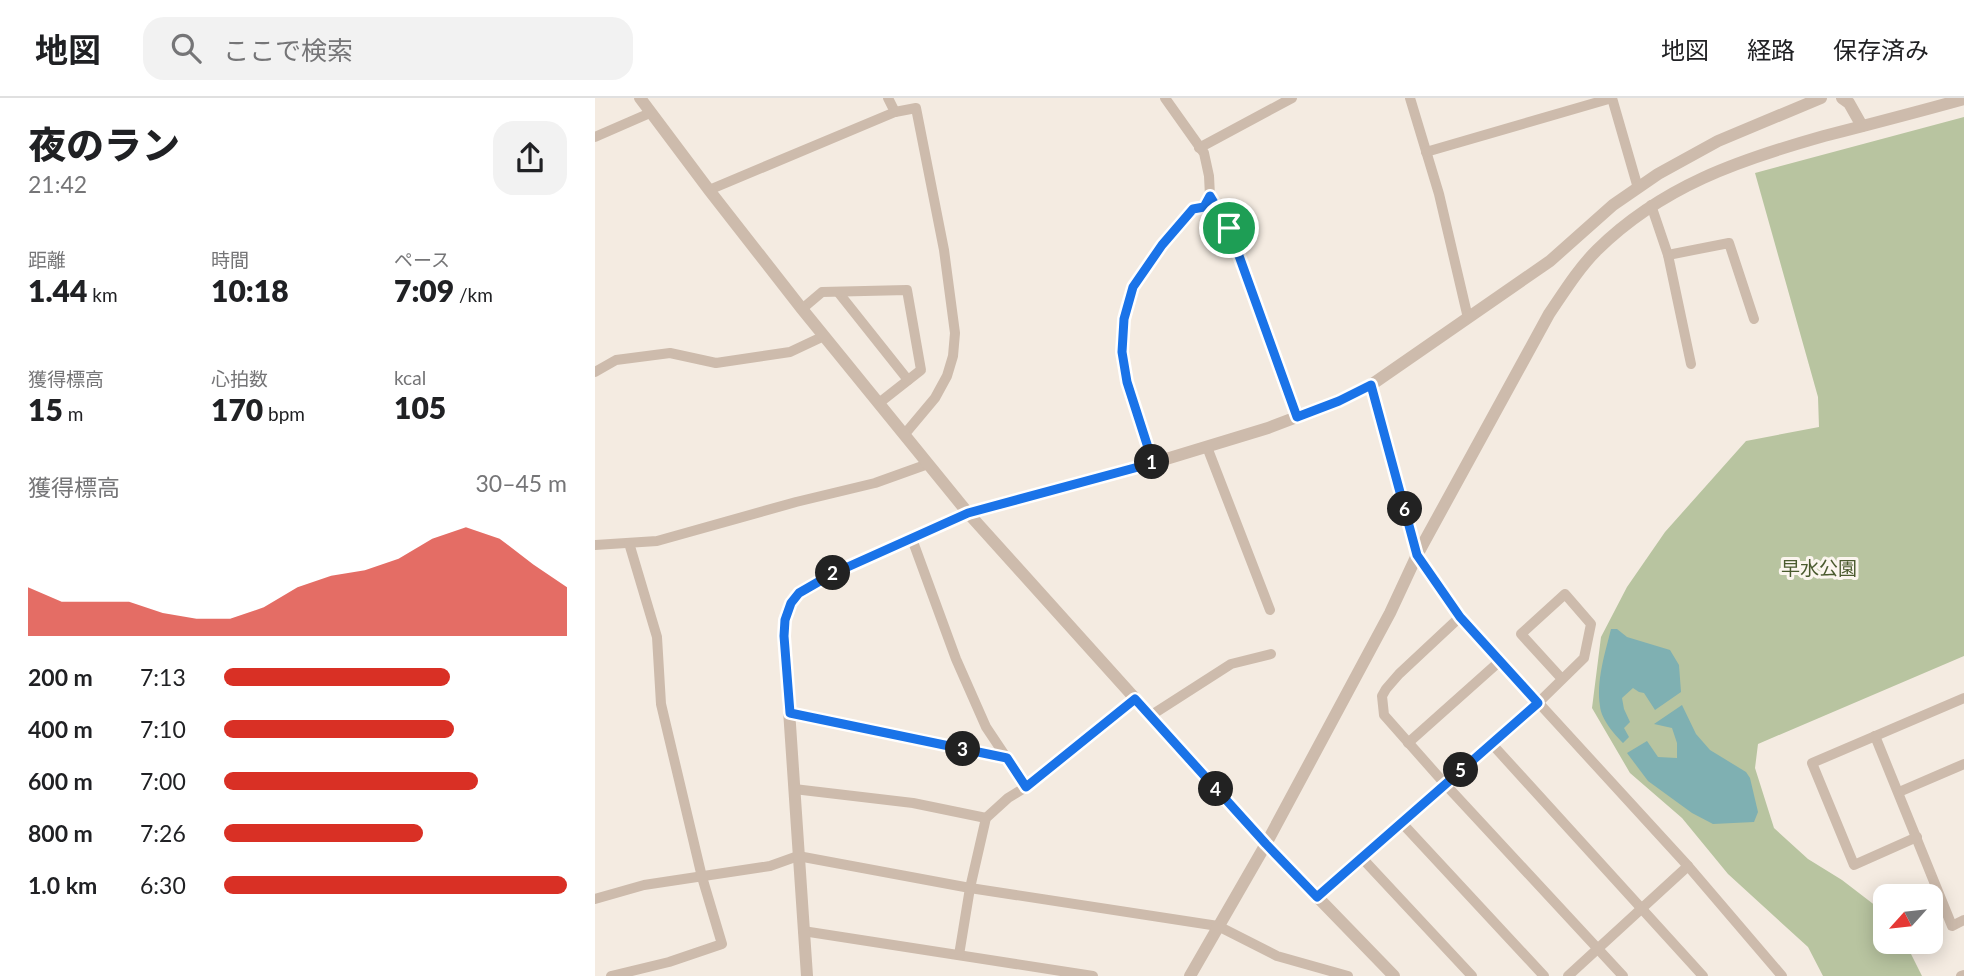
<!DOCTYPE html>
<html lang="ja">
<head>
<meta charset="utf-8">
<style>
	:root { --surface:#fff; --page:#f2f2f2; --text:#202124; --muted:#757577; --line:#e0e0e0; --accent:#d93025 }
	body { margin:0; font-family:Lato,"Noto Sans JP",sans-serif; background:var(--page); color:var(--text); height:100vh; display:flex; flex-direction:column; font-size:26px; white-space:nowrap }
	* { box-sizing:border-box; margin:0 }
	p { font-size:23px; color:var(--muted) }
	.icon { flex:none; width:38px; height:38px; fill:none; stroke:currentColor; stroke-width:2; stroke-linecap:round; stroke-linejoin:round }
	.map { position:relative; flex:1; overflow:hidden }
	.drawer { display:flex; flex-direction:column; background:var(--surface); width:595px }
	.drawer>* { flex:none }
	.needle { width:46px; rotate:243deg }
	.fabs { position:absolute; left:1278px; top:786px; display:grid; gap:14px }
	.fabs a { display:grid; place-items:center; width:70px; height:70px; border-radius:14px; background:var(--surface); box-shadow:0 4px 18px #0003; font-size:35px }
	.pin { position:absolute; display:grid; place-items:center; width:60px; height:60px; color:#fff; margin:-30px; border:4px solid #fff; border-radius:50%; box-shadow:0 2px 7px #0007 }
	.km { position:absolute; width:35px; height:35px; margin:-18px; border-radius:50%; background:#222; color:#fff; font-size:19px; line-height:35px; text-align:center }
	.round { display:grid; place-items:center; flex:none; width:74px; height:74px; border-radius:21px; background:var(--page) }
	.head { display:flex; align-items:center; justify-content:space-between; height:119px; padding:0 28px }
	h1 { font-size:38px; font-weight:800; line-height:52px }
	.figures { display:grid; grid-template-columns:repeat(3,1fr); gap:10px; height:119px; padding:7px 28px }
	.figures div { display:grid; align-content:center }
	.figures b { font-size:30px; font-weight:800 }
	.figures small { font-size:19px; font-weight:400 }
	.figures p { font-size:19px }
	.chart { height:196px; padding:14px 28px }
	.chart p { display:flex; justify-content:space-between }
	.chart svg { width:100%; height:126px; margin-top:7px; fill:var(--accent); opacity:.7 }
	ul { padding:0 28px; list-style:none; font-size:23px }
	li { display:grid; grid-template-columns:112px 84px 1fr; align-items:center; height:52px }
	li i { height:18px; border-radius:9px; background:var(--accent) }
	header { display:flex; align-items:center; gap:42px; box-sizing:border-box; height:98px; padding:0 35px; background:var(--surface); border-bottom:2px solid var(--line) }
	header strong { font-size:33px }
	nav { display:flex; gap:38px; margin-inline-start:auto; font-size:24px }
	.search { width:490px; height:63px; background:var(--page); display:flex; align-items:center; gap:18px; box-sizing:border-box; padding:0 24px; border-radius:21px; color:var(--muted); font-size:26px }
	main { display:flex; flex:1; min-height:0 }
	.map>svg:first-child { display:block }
	.green { fill:#b8c4a0 }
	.water { fill:#7fb0b2 }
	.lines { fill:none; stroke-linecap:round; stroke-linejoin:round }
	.minor { stroke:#cdbbac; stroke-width:10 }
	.tertiary { stroke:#cdbbac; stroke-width:12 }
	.route-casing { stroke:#fff; stroke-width:14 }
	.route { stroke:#1a73e8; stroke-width:9 }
	.labels { text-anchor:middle; stroke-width:6; stroke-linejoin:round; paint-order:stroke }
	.park-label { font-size:19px; fill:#4a5a2e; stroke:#fbf5ee }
</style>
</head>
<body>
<header>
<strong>地図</strong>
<div class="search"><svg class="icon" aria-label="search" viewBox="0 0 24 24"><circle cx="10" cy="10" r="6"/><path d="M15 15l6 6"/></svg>ここで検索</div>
<nav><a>地図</a><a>経路</a><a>保存済み</a></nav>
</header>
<main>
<section class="drawer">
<div class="head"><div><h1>夜のラン</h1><p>21:42</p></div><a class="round"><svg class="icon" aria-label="share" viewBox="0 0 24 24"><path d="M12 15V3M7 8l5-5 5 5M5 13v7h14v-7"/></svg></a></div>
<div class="figures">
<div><p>距離</p><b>1.44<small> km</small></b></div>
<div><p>時間</p><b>10:18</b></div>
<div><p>ペース</p><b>7:09<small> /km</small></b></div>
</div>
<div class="figures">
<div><p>獲得標高</p><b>15<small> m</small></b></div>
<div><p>心拍数</p><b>170<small> bpm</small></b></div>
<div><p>kcal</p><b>105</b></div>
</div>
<div class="chart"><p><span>獲得標高</span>30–45 m</p>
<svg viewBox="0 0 160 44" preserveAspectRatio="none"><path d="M0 44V27L10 32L20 32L30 32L40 36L50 38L60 38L70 34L80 27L90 23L100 21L110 17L120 10L130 6L140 10L150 19L160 27V44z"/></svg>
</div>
<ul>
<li><b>200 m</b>7:13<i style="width:66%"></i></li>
<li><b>400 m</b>7:10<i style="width:67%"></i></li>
<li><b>600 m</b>7:00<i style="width:74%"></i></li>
<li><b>800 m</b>7:26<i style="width:58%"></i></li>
<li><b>1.0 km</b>6:30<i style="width:100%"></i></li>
</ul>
</section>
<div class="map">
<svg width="1369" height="878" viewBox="0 0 1369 878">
	<rect width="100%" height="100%" fill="#f4ebe1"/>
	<path class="green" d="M 1369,19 L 1369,558 L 1163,646 L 1160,670 L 1179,730 L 1213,761 L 1247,782 L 1290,815 L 1290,844 L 1310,844 L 1327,878 L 1228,878 L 1213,849 L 1133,776 L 1087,720 L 1035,675 L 997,610 L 1006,539 L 1032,489 L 1070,434 L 1151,343 L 1224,329 L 1223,299 L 1160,75 Z"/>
	<g class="water">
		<path d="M 1016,531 L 1022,531 L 1032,539 L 1075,552 L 1084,567 L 1086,594 L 1060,612 L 1049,595 L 1044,594 L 1038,590 L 1027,600 L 1029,611 L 1035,624 L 1029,630 L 1034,639 L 1028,645 C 1019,636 1006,621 1005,608 C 1001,583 1010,555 1016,531 Z"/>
		<path d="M 1087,607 L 1101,636 L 1115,652 L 1151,674 L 1155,680 L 1163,714 L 1159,724 L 1118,726 L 1097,715 L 1053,683 L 1032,655 L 1052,643 L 1063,659 L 1082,660 L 1082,645 L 1077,630 L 1059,626 Z"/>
	</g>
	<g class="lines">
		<g class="minor">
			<path d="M 293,0 L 300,14"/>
			<path d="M 815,0 L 844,96 L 873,220"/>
			<path d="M 1017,0 L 1043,90"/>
			<path d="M 0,39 L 55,15"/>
			<path d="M 604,50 L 697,0"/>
			<path d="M 831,54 L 1017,0"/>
			<path d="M 114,92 L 300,14 L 321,10 L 349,152 L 360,235 L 358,258 L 352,278 L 340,300 L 309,337"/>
			<path d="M 615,98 L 634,130 L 702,319"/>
			<path d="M 1056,107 L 1073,157 L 1096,266"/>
			<path d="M 1073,157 L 1134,145 L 1159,221"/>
			<path d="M 243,194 L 313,282"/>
			<path d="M 207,211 L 227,194 L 312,192 L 326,272 L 284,305"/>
			<path d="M 0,274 L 21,262 L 75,255 L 121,265 L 195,254 L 229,238"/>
			<path d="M 776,287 L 822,457 L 865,519 L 1093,768 L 1187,878"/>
			<path d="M 612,349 L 675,512"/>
			<path d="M 558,365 C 531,276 501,225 570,144 C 576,137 591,116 598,112 C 601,110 605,110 609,109 L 615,98 L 614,78 L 609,55 L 570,0"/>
			<path d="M 317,441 L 361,561 L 391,629 L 431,689"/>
			<path d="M 0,447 L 62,443 L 201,404 L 280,385 L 333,366"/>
			<path d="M 865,519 L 804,576 L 791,591 L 787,598 L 789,617 L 850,686 L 1028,878"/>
			<path d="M 195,615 L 412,660"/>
			<path d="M 555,618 L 636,566 L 676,556"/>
			<path d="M 1280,638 L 1357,828 L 1369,822"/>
			<path d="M 813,645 L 905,563"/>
			<path d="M 896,645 L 1108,878"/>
			<path d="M 199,691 L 318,705 L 391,720"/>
			<path d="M 1304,694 L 1369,666"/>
			<path d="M 806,724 L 949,878"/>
			<path d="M 1322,739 L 1259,767 L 1217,665 L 1369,600"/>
			<path d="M 766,759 L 877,878"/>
			<path d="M 722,799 L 943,605 L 989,560 L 996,526 L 970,496 L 926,536 L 967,581"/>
			<path d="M 0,801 L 49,787 L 175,768 L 203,758 L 375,790 L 623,828 L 682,858 L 753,878"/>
			<path d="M 208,833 L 498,878"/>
			<path d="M 364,857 L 375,790 L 391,720 L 413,700 L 431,689 L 540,601"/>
			<path d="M 16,878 L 74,864 L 127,846 L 107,779 L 66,606 L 62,539 L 34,445"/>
			<path d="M 973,878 L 1093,768"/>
			<path d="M 1366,878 L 1369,877"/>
		</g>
		<g class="tertiary">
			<path d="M 45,0 L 114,92 L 207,211 L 373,415 L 671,746 L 799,878"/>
			<path d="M 1247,0 L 1254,5 L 1267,28"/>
			<path d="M 212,878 L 189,538 L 190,522 L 196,504 L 204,495 L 237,476 L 373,415 L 558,365 L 673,330 L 744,303 L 776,287 L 955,163 L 1018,107 L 1063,76 L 1123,43 L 1226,0"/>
			<path d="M 595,878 L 671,746 L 795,515 L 822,457 L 954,216 C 969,194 983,171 1002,152 C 1067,88 1144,62 1229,38 C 1276,26 1322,14 1369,1"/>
		</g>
	</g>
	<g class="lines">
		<g class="route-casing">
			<path id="route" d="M 615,98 L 634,130 L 702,319 L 744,303 L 776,287 L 822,457 L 865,519 L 943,605 L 722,799 L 671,746 L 540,601 L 431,689 L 412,660 L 195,615 L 189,538 L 190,522 L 196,505 L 204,495 L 237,476 L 373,415 L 558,365 L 532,284 L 527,254 L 529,221 L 538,189 L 567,147 L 598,111 L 609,109 Z"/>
		</g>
		<use href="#route" class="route"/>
	</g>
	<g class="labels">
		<g class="park-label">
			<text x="1224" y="477">早水公園</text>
		</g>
	</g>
</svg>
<div class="fabs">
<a><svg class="needle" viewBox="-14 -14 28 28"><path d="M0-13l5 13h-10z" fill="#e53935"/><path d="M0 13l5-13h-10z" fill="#757577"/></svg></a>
</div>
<div class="pin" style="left:634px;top:130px;background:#1e9e55"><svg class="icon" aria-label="arrive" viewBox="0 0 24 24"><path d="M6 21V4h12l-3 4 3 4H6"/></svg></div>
<b class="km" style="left:557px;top:364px">1</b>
<b class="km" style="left:238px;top:475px">2</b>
<b class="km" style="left:368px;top:651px">3</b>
<b class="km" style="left:621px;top:691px">4</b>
<b class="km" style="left:866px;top:672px">5</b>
<b class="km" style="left:810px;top:411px">6</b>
</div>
</main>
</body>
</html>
